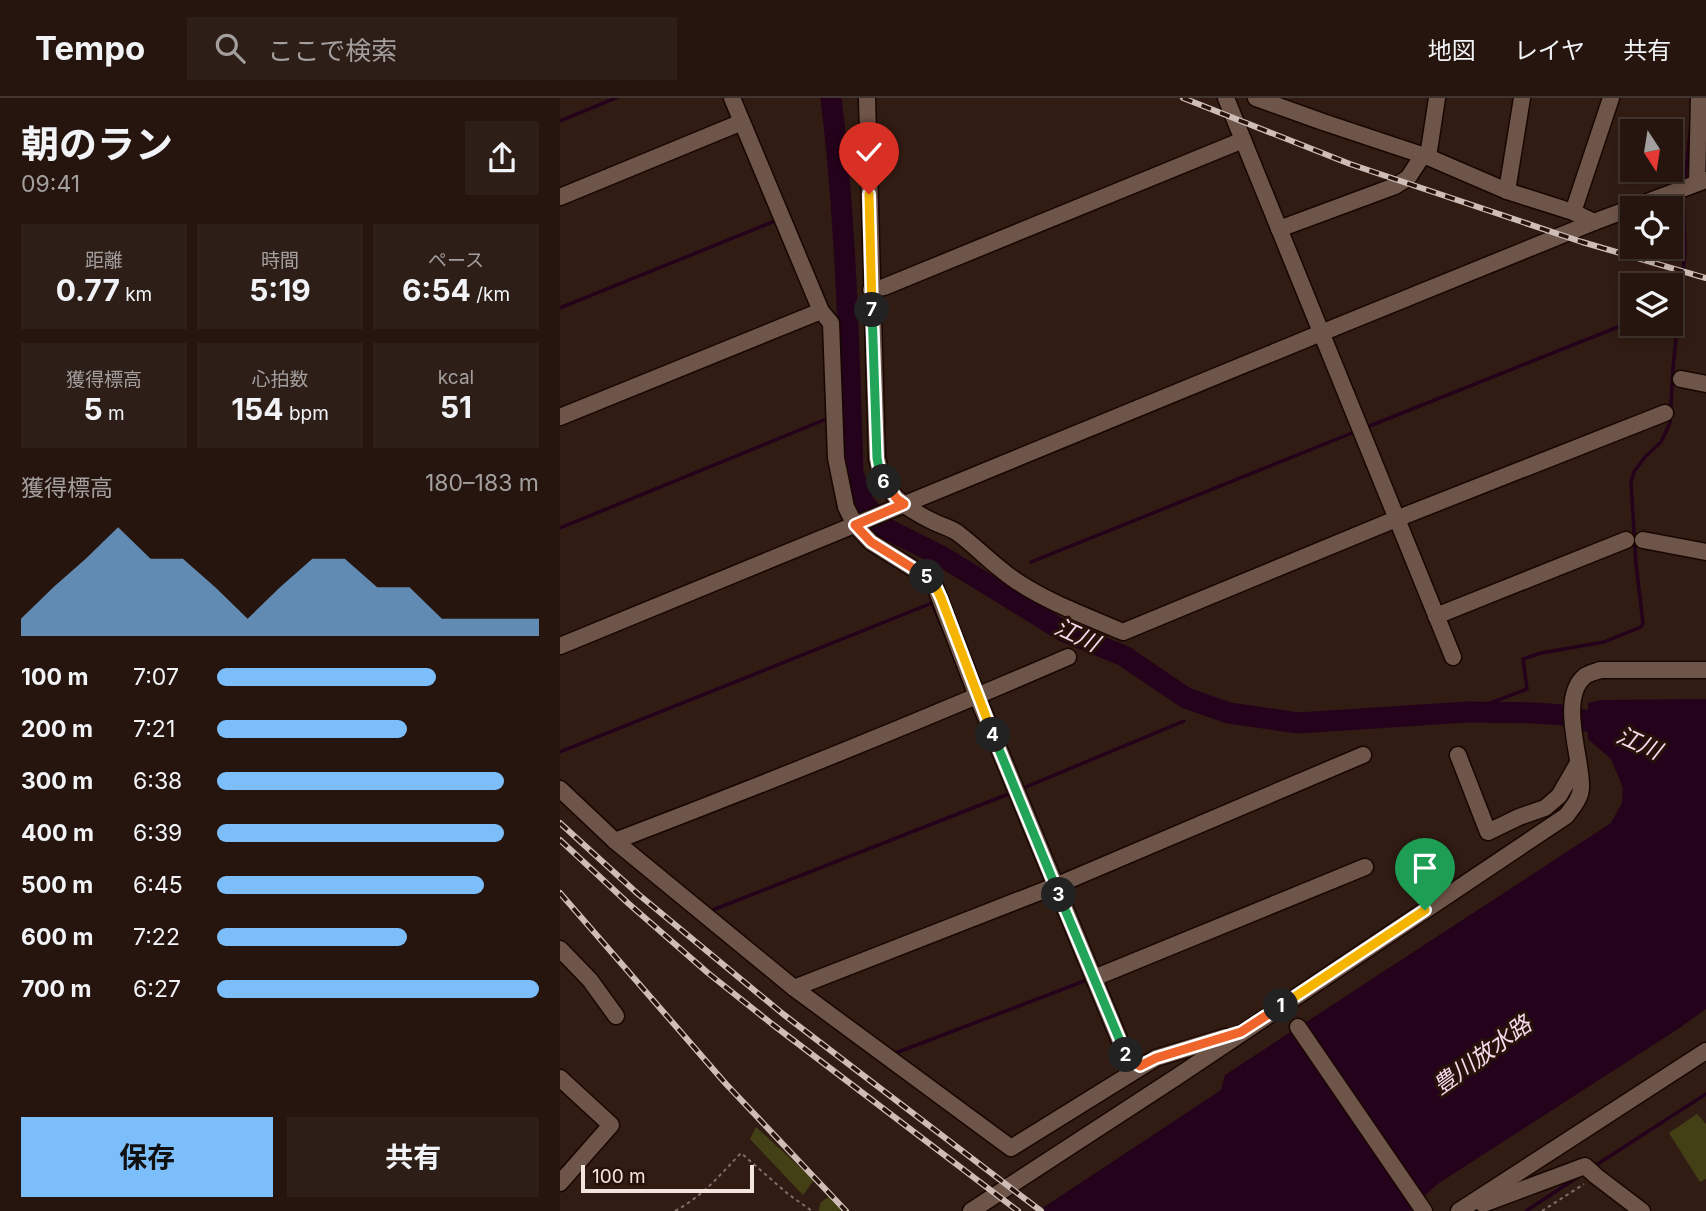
<!DOCTYPE html>
<html lang="ja">
<head>
<meta charset="utf-8">
<style>
	:root { --surface:#25150e; --page:#2d1e17; --text:#f1f3f6; --muted:#a39f9e; --line:#42342e; --accent:#7cbef9 }
	body { margin:0; font-family:Inter,"Noto Sans JP",sans-serif; background:var(--page); color:var(--text); height:100vh; display:flex; flex-direction:column; font-size:26px; white-space:nowrap }
	* { box-sizing:border-box; margin:0 }
	p { font-size:23px; color:var(--muted) }
	.icon { flex:none; width:38px; height:38px; fill:none; stroke:currentColor; stroke-width:2; stroke-linecap:round; stroke-linejoin:round }
	.map { position:relative; flex:1; overflow:hidden }
	.drawer { display:flex; flex-direction:column; background:var(--surface); width:560px }
	.drawer>* { flex:none }
	.needle { width:46px; rotate:168deg }
	.buttons { position:absolute; left:1060px; top:21px; display:grid; gap:14px }
	.buttons a { display:grid; place-items:center; width:63px; height:63px; border-radius:0px; background:var(--surface); box-shadow:0 4px 10px #0003,0 0 0 2px var(--line); font-size:35px }
	.scale { position:absolute; left:21px; bottom:18px; width:173px; box-sizing:border-box; padding-left:7px; border:4px solid #f4e4de; border-top:0; font-size:19px; line-height:24px; white-space:nowrap; color:#f4e4de; -webkit-text-stroke:5px #27120a; paint-order:stroke }
	.pin { position:absolute; display:grid; place-items:center; width:60px; height:60px; color:#fff; margin:-72px -30px; border-radius:50% 50% 50% 0; rotate:-45deg; box-shadow:0 0 7px #0007 }
	.pin .icon { rotate:45deg }
	.km { position:absolute; width:35px; height:35px; margin:-18px; border-radius:50%; background:#222; color:#fff; font-size:19px; line-height:35px; text-align:center }
	.round { display:grid; place-items:center; flex:none; width:74px; height:74px; border-radius:0px; background:var(--page) }
	.summary { display:flex; align-items:center; justify-content:space-between; height:119px; padding:0 21px }
	h1 { font-size:38px; font-weight:700; line-height:52px }
	.stats { display:grid; grid-template-columns:repeat(3,1fr); gap:10px; height:119px; padding:7px 21px }
	.stats div { display:grid; align-content:center; border-radius:0px; background:var(--page); text-align:center }
	.stats b { font-size:30px; font-weight:700 }
	.stats small { font-size:19px; font-weight:400 }
	.stats p { font-size:19px }
	.chart { height:196px; padding:14px 21px }
	.chart p { display:flex; justify-content:space-between }
	.chart svg { width:100%; height:126px; margin-top:7px; fill:var(--accent); opacity:.7 }
	.action { display:flex; gap:14px; margin-top:auto; padding:14px 21px }
	.action a { flex:1; height:80px; border-radius:0px; background:var(--accent); color:#111; font-size:28px; font-weight:700; line-height:80px; text-align:center }
	.action a+a { background:var(--page); color:var(--text) }
	ul { padding:0 21px; list-style:none; font-size:23px }
	li { display:grid; grid-template-columns:112px 84px 1fr; align-items:center; height:52px }
	li i { height:18px; border-radius:9px; background:var(--accent) }
	header { display:flex; align-items:center; gap:42px; box-sizing:border-box; height:98px; padding:0 35px; background:var(--surface); border-bottom:2px solid var(--line) }
	header strong { font-size:33px }
	nav { display:flex; gap:38px; margin-inline-start:auto; font-size:24px }
	.search { width:490px; height:63px; background:var(--page); display:flex; align-items:center; gap:18px; box-sizing:border-box; padding:0 24px; border-radius:0px; color:var(--muted); font-size:26px }
	main { display:flex; flex:1; min-height:0 }
	.map>svg:first-child { display:block }
	.green { fill:#434016 }
	.water { fill:#24021b }
	.lines { fill:none; stroke-linecap:round; stroke-linejoin:round }
	.stream { stroke:#24021b; stroke-width:3.5 }
	.river { stroke:#24021b; stroke-width:21 }
	.minor-casing { stroke:#180601; stroke-width:19 }
	.path { stroke:#816e67; stroke-width:2; stroke-dasharray:3.5 3.5; stroke-linecap:butt }
	.minor { stroke:#6e554a; stroke-width:16 }
	.rail-casing { stroke:#cebdb6; stroke-width:6 }
	.rail { stroke:#27120a; stroke-width:3.5; stroke-dasharray:10; stroke-linecap:butt }
	.split-1-casing { stroke:#fff; stroke-width:14 }
	.split-2-casing { stroke:#fff; stroke-width:14 }
	.split-3-casing { stroke:#fff; stroke-width:14 }
	.split-4-casing { stroke:#fff; stroke-width:14 }
	.split-5-casing { stroke:#fff; stroke-width:14 }
	.split-6-casing { stroke:#fff; stroke-width:14 }
	.split-7-casing { stroke:#fff; stroke-width:14 }
	.split-8-casing { stroke:#fff; stroke-width:14 }
	.split-1 { stroke:#f5b400; stroke-width:9 }
	.split-2 { stroke:#f0652b; stroke-width:9 }
	.split-3 { stroke:#22a559; stroke-width:9 }
	.split-4 { stroke:#22a559; stroke-width:9 }
	.split-5 { stroke:#f5b400; stroke-width:9 }
	.split-6 { stroke:#f0652b; stroke-width:9 }
	.split-7 { stroke:#22a559; stroke-width:9 }
	.split-8 { stroke:#f5b400; stroke-width:9 }
	.labels { text-anchor:middle; stroke-width:6; stroke-linejoin:round; paint-order:stroke }
	.water-label { font-size:23px; font-style:italic; fill:#f6d9eb; stroke:#27120a }
</style>
</head>
<body>
<header>
<strong>Tempo</strong>
<div class="search"><svg class="icon" aria-label="search" viewBox="0 0 24 24"><circle cx="10" cy="10" r="6"/><path d="M15 15l6 6"/></svg>ここで検索</div>
<nav><a>地図</a><a>レイヤ</a><a>共有</a></nav>
</header>
<main>
<section class="drawer">
<div class="summary"><div><h1>朝のラン</h1><p>09:41</p></div><a class="round"><svg class="icon" aria-label="share" viewBox="0 0 24 24"><path d="M12 15V3M7 8l5-5 5 5M5 13v7h14v-7"/></svg></a></div>
<div class="stats">
<div><p>距離</p><b>0.77<small> km</small></b></div>
<div><p>時間</p><b>5:19</b></div>
<div><p>ペース</p><b>6:54<small> /km</small></b></div>
</div>
<div class="stats">
<div><p>獲得標高</p><b>5<small> m</small></b></div>
<div><p>心拍数</p><b>154<small> bpm</small></b></div>
<div><p>kcal</p><b>51</b></div>
</div>
<div class="chart"><p><span>獲得標高</span>180–183 m</p>
<svg viewBox="0 0 160 44" preserveAspectRatio="none"><path d="M0 44V38L10 27L20 17L30 6L40 17L50 17L60 27L70 38L80 27L90 17L100 17L110 27L120 27L130 38L140 38L150 38L160 38V44z"/></svg>
</div>
<ul>
<li><b>100 m</b>7:07<i style="width:68%"></i></li>
<li><b>200 m</b>7:21<i style="width:59%"></i></li>
<li><b>300 m</b>6:38<i style="width:89%"></i></li>
<li><b>400 m</b>6:39<i style="width:89%"></i></li>
<li><b>500 m</b>6:45<i style="width:83%"></i></li>
<li><b>600 m</b>7:22<i style="width:59%"></i></li>
<li><b>700 m</b>6:27<i style="width:100%"></i></li>
</ul>
<div class="action"><a>保存</a><a>共有</a></div>
</section>
<div class="map">
<svg width="1146" height="1113" viewBox="0 0 1146 1113">
	<rect width="100%" height="100%" fill="#311c13"/>
	<g class="green">
		<path d="M 1137,1016 L 1146,1026 L 1146,1081 L 1140,1084 L 1109,1035 Z"/>
		<path d="M 196,1029 L 254,1082 L 243,1097 L 190,1041 Z"/>
		<path d="M 268,1099 L 282,1113 L 259,1113 L 260,1105 Z"/>
	</g>
	<path class="water" d="M 1146,601 L 1146,911 L 1118,931 L 879,1085 L 861,1101 L 853,1113 L 478,1113 L 661,992 L 665,977 L 1051,725 L 1062,705 L 1063,690 L 1051,661 L 1028,641 L 1028,605 L 1041,602 Z"/>
	<g class="lines">
		<g class="stream">
			<path d="M 0,23 L 56,0"/>
			<path d="M 1125,80 L 1131,27"/>
			<path d="M 0,210 L 215,123"/>
			<path d="M 807,329 L 1073,223"/>
			<path d="M 0,430 L 264,322"/>
			<path d="M 471,464 L 797,333"/>
			<path d="M 907,614 L 967,591 L 963,561 L 981,555 L 1044,544 L 1081,529 L 1083,525 L 1076,466 L 1071,384 L 1074,374 L 1085,359 L 1101,344 L 1110,325 L 1113,270 L 1125,153 L 1123,97"/>
			<path d="M 0,654 L 372,505 L 382,529"/>
			<path d="M 461,691 L 624,623"/>
			<path d="M 150,813 L 451,695"/>
			<path d="M 333,956 L 527,882"/>
			<path d="M 1033,1069 L 1146,996"/>
			<path d="M 966,1113 L 1021,1077"/>
		</g>
		<path class="river" d="M 271,0 C 286,124 289,250 293,375 L 303,404 L 325,430 L 383,459 L 503,533 L 564,558 L 626,600 L 669,615 L 738,625 L 907,614 L 975,615 L 1003,617 L 1028,623 L 1054,634"/>
		<g class="minor-casing">
			<g id="minor">
				<path d="M 172,0 L 261,213 L 271,225 L 276,360 L 286,409 L 295,427 L 311,444 L 373,483 L 417,598 L 567,960 L 580,968"/>
				<path d="M 307,0 L 317,360 C 324,396 343,409 374,424 C 382,428 392,430 399,436 C 420,452 438,472 461,486 C 492,506 529,519 563,534 L 836,421 L 1105,315"/>
				<path d="M 666,0 L 893,559"/>
				<path d="M 696,0 L 763,24 L 868,59 L 947,93 L 1013,114 L 1034,124"/>
				<path d="M 868,59 L 877,0"/>
				<path d="M 1137,85 L 1139,0"/>
				<path d="M 947,93 L 962,0"/>
				<path d="M 0,99 L 182,24"/>
				<path d="M 1013,114 L 1051,0"/>
				<path d="M 719,131 L 835,88 L 848,80 L 863,57"/>
				<path d="M 311,192 L 324,189 L 683,42"/>
				<path d="M 1121,281 L 1146,286"/>
				<path d="M 0,319 L 261,213"/>
				<path d="M 1083,442 L 1146,454"/>
				<path d="M 876,518 L 1066,442"/>
				<path d="M 0,548 L 761,235 L 1034,124 L 1146,82"/>
				<path d="M 898,657 L 928,734 L 959,719 L 985,710 L 999,698 L 1018,665"/>
				<path d="M 0,691 L 55,743 L 234,890 L 451,1050 L 596,960 L 665,939"/>
				<path d="M 55,743 C 207,685 358,624 508,559"/>
				<path d="M 0,851 L 30,882 L 56,918"/>
				<path d="M 534,880 L 805,769"/>
				<path d="M 234,890 L 495,788 L 803,657"/>
				<path d="M 738,929 L 864,1113"/>
				<path d="M 0,980 L 51,1027 L 0,1085"/>
				<path d="M 923,1106 L 1025,1068 L 1036,1078 L 1082,1113"/>
				<path d="M 411,1113 L 615,980 L 1006,718 C 1013,709 1021,700 1021,689 C 1022,661 998,600 1025,578 C 1029,575 1035,574 1040,572 L 1146,572"/>
				<path d="M 899,1113 L 1146,953"/>
			</g>
		</g>
		<g class="path">
			<path d="M 115,1113 C 144,1097 159,1078 181,1055 L 228,1096 L 252,1113"/>
			<path d="M 982,1113 L 1024,1086"/>
		</g>
		<use href="#minor" class="minor"/>
		<g class="rail-casing">
			<g id="rail">
				<path d="M 623,0 L 790,66 L 1022,144 L 1146,180"/>
				<path d="M 0,725 L 78,796 L 223,916 L 481,1113"/>
				<path d="M 0,742 L 69,806 L 148,875 L 212,926 L 458,1113"/>
				<path d="M 0,795 L 166,986 L 286,1113"/>
			</g>
		</g>
		<use href="#rail" class="rail"/>
	</g>
	<g class="lines">
		<g class="split-1-casing">
			<path id="split-1" d="M 721,908 L 865,812"/>
		</g>
		<g class="split-2-casing">
			<path id="split-2" d="M 566,957 L 567,960 L 580,968 L 596,960 L 681,934 L 721,908"/>
		</g>
		<g class="split-3-casing">
			<path id="split-3" d="M 499,797 L 566,957"/>
		</g>
		<g class="split-4-casing">
			<path id="split-4" d="M 433,637 L 499,797"/>
		</g>
		<g class="split-5-casing">
			<path id="split-5" d="M 367,479 L 373,483 L 381,500 L 433,637"/>
		</g>
		<g class="split-6-casing">
			<path id="split-6" d="M 324,384 L 337,401 L 344,406 L 295,427 L 311,444 L 367,479"/>
		</g>
		<g class="split-7-casing">
			<path id="split-7" d="M 312,212 L 317,360 L 320,376 L 324,384"/>
		</g>
		<g class="split-8-casing">
			<path id="split-8" d="M 309,96 L 312,212"/>
		</g>
		<use href="#split-1" class="split-1"/>
		<use href="#split-2" class="split-2"/>
		<use href="#split-3" class="split-3"/>
		<use href="#split-4" class="split-4"/>
		<use href="#split-5" class="split-5"/>
		<use href="#split-6" class="split-6"/>
		<use href="#split-7" class="split-7"/>
		<use href="#split-8" class="split-8"/>
	</g>
	<g class="labels">
		<g class="water-label">
			<text transform="translate(517 537) rotate(25)" y="8">江川</text>
			<text transform="translate(1079 645) rotate(24)" y="8">江川</text>
			<text transform="translate(922 957) rotate(-36)" y="8">豊川放水路</text>
		</g>
	</g>
</svg>
<div class="buttons">
<a><svg class="needle" viewBox="-14 -14 28 28"><path d="M0-13l5 13h-10z" fill="#e53935"/><path d="M0 13l5-13h-10z" fill="#a39f9e"/></svg></a>
<a><svg class="icon" aria-label="locate" viewBox="0 0 24 24"><circle cx="12" cy="12" r="6"/><path d="M12 2v4M12 18v4M2 12h4M18 12h4"/></svg></a>
<a><svg class="icon" aria-label="layers" viewBox="0 0 24 24"><path d="M12 4l9 5-9 5-9-5zM3 14l9 5 9-5"/></svg></a>
</div>
<div class="scale">100 m</div>
<div class="pin" style="left:865px;top:812px;background:#1e9e55"><svg class="icon" aria-label="arrive" viewBox="0 0 24 24"><path d="M6 21V4h12l-3 4 3 4H6"/></svg></div>
<div class="pin" style="left:309px;top:96px;background:#d93025"><svg class="icon" aria-label="check" viewBox="0 0 24 24"><path d="M5 12l5 5 9-10"/></svg></div>
<b class="km" style="left:721px;top:908px">1</b>
<b class="km" style="left:566px;top:957px">2</b>
<b class="km" style="left:499px;top:797px">3</b>
<b class="km" style="left:433px;top:637px">4</b>
<b class="km" style="left:367px;top:479px">5</b>
<b class="km" style="left:324px;top:384px">6</b>
<b class="km" style="left:312px;top:212px">7</b>
</div>
</main>
</body>
</html>
